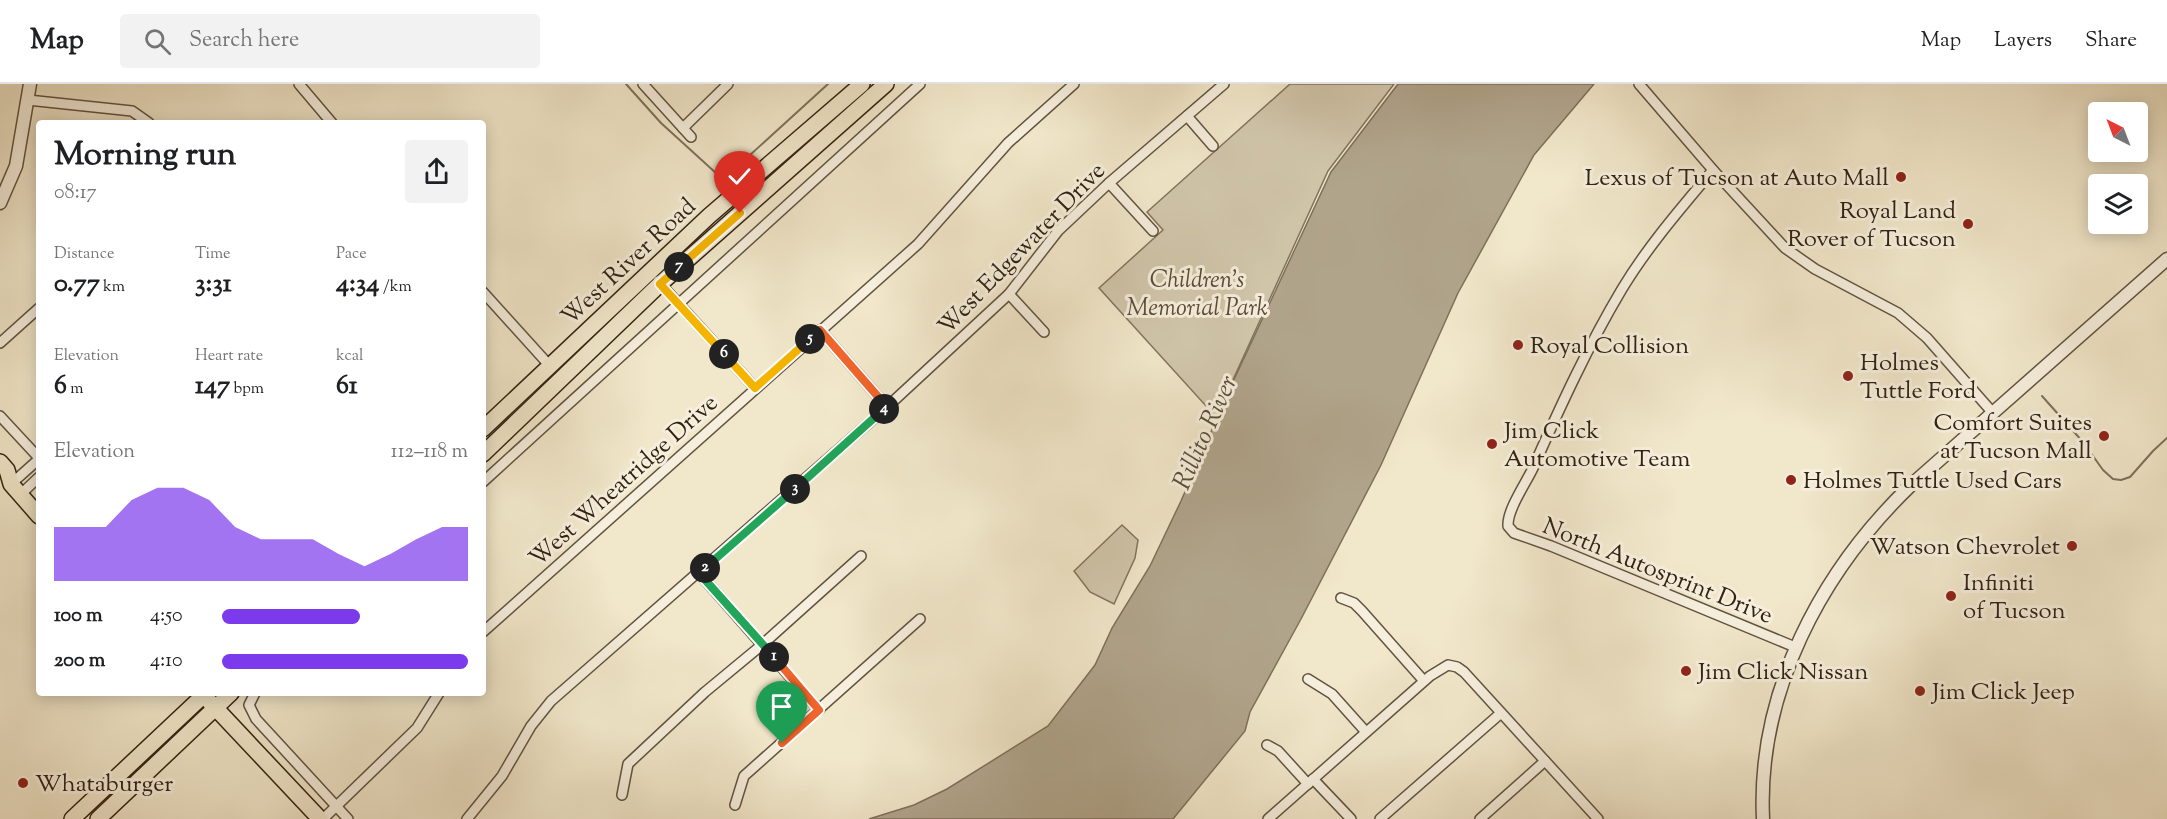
<!DOCTYPE html>
<html lang="en">
<head>
<meta charset="utf-8">
<style>
	:root { --surface:#fff; --page:#f2f2f2; --text:#202124; --muted:#757577; --line:#e0e0e0; --accent:#7c3aed }
	body { margin:0; font-family:"Sorts Mill Goudy",serif; background:var(--page); color:var(--text); height:100vh; display:flex; flex-direction:column; font-size:22px; white-space:nowrap }
	* { box-sizing:border-box; margin:0 }
	p { font-size:20px; color:var(--muted) }
	.icon { flex:none; width:33px; height:33px; fill:none; stroke:currentColor; stroke-width:2; stroke-linecap:round; stroke-linejoin:round }
	.map { position:relative; flex:1; overflow:hidden }
	.side { position:absolute; left:36px; top:36px; width:450px; height:576px; display:flex; flex-direction:column; background:var(--surface); border-radius:6px; box-shadow:0 3px 15px #0003 }
	.side>* { flex:none }
	.needle { width:39px; rotate:318deg }
	.fabs { position:absolute; left:2088px; top:18px; display:grid; gap:12px }
	.fabs a { display:grid; place-items:center; width:60px; height:60px; border-radius:6px; background:var(--surface); box-shadow:0 3px 15px #0003; font-size:30px }
	.pin { position:absolute; display:grid; place-items:center; width:51px; height:51px; color:#fff; margin:-62px -26px; border-radius:50% 50% 50% 0; rotate:-45deg; box-shadow:0 0 6px #0007 }
	.pin .icon { rotate:45deg }
	.km { position:absolute; width:30px; height:30px; margin:-15px; border-radius:50%; background:#222; color:#fff; font-size:16px; line-height:30px; text-align:center }
	.round { display:grid; place-items:center; flex:none; width:63px; height:63px; border-radius:6px; background:var(--page) }
	.overview { display:flex; align-items:center; justify-content:space-between; height:102px; padding:0 18px }
	h1 { font-size:33px; font-weight:800; line-height:45px }
	.figures { display:grid; grid-template-columns:repeat(3,1fr); gap:9px; height:102px; padding:6px 18px }
	.figures div { display:grid; align-content:center }
	.figures b { font-size:26px; font-weight:800 }
	.figures small { font-size:16px; font-weight:400 }
	.figures p { font-size:16px }
	.chart { height:168px; padding:12px 18px }
	.chart p { display:flex; justify-content:space-between }
	.chart svg { width:100%; height:108px; margin-top:6px; fill:var(--accent); opacity:.7 }
	ul { padding:0 18px; list-style:none; font-size:20px }
	li { display:grid; grid-template-columns:96px 72px 1fr; align-items:center; height:45px }
	li i { height:15px; border-radius:8px; background:var(--accent) }
	header { display:flex; align-items:center; gap:36px; box-sizing:border-box; height:84px; padding:0 30px; background:var(--surface); border-bottom:2px solid var(--line) }
	header strong { font-size:28px }
	nav { display:flex; gap:33px; margin-inline-start:auto; font-size:21px }
	.search { width:420px; height:54px; background:var(--page); display:flex; align-items:center; gap:15px; box-sizing:border-box; padding:0 21px; border-radius:6px; color:var(--muted); font-size:22px }
	.map>svg:first-child { display:block }
	.green { fill:#d1c6ab; stroke:#82745e; stroke-width:1.5 }
	.water { fill:#b0a48b; stroke:#7e705b; stroke-width:1.5 }
	.lines { fill:none; stroke-linecap:round; stroke-linejoin:round }
	.stream { stroke:#7e705b; stroke-width:2 }
	.minor-casing { stroke:#625340; stroke-width:12 }
	.tertiary-casing { stroke:#625340; stroke-width:15 }
	.primary-casing { stroke:#322212; stroke-width:18 }
	.minor { stroke:#f6efdd; stroke-width:9 }
	.tertiary { stroke:#f6efdd; stroke-width:12 }
	.primary { stroke:#f1e7ca; stroke-width:15 }
	.split-1-casing { stroke:#fff; stroke-width:12 }
	.split-2-casing { stroke:#fff; stroke-width:12 }
	.split-3-casing { stroke:#fff; stroke-width:12 }
	.split-4-casing { stroke:#fff; stroke-width:12 }
	.split-5-casing { stroke:#fff; stroke-width:12 }
	.split-6-casing { stroke:#fff; stroke-width:12 }
	.split-7-casing { stroke:#fff; stroke-width:12 }
	.split-8-casing { stroke:#fff; stroke-width:12 }
	.split-1 { stroke:#f0652b; stroke-width:8 }
	.split-2 { stroke:#22a559; stroke-width:8 }
	.split-3 { stroke:#22a559; stroke-width:8 }
	.split-4 { stroke:#22a559; stroke-width:8 }
	.split-5 { stroke:#f0652b; stroke-width:8 }
	.split-6 { stroke:#f5b400; stroke-width:8 }
	.split-7 { stroke:#f5b400; stroke-width:8 }
	.split-8 { stroke:#f5b400; stroke-width:8 }
	.poi-dot { fill:#8f2418; stroke:#f6efdd; stroke-width:2 }
	.labels { text-anchor:middle; stroke-width:6; stroke-linejoin:round; paint-order:stroke }
	.poi-label { font-size:24px; fill:#322212; stroke:#f6efdd; text-anchor:start }
	.street-label { font-size:24px; fill:#322212; stroke:#f6efdd }
	.park-label { font-size:24px; font-style:italic; fill:#5a4b38; stroke:#f6efdd }
	.water-label { font-size:26px; font-style:italic; fill:#5e503c; stroke:#f6efdd }
</style>
</head>
<body>
<header>
<strong>Map</strong>
<div class="search"><svg class="icon" aria-label="search" viewBox="0 0 24 24"><circle cx="10" cy="10" r="6"/><path d="M15 15l6 6"/></svg>Search here</div>
<nav><a>Map</a><a>Layers</a><a>Share</a></nav>
</header>
<div class="map">
<svg width="2167" height="735" viewBox="0 0 2167 735">
	<rect width="100%" height="100%" fill="#f1e7ca"/>
	<filter id="stains"><feTurbulence type="fractalNoise" baseFrequency=".00333" numOctaves="4"/><feColorMatrix values="0 0 0 0 .2 0 0 0 0 .09 0 0 0 0 .02 0 0 0 .5 -.17"/></filter>
	<radialGradient id="worn" r=".72"><stop offset=".6" stop-color="#630" stop-opacity="0"/><stop offset="1" stop-color="#630" stop-opacity=".3"/></radialGradient>
	<g class="green">
		<path d="M 1290,0 L 1394,0 L 1328,87 L 1216,333 L 1099,204 L 1163,146 L 1147,128 Z"/>
		<path d="M 1122,441 L 1138,456 L 1135,474 L 1114,520 L 1090,508 L 1074,487 Z"/>
	</g>
	<path class="water" d="M 1398,0 L 1594,0 L 1534,71 L 1458,209 L 1381,381 L 1301,535 L 1250,628 L 1245,647 L 1173,735 L 869,735 L 914,721 L 947,705 L 1048,642 L 1095,581 L 1112,544 L 1150,482 L 1181,417 L 1230,304 L 1331,88 Z"/>
	<g class="lines">
		<g class="stream">
			<path d="M 626,0 L 661,39 L 717,90 L 728,91 L 828,0"/>
			<path d="M 2042,312 L 2083,358 L 2103,386 L 2113,395 L 2121,396 L 2130,393 L 2153,367 L 2167,354"/>
		</g>
		<g class="minor-casing">
			<g id="minor">
				<path d="M 299,0 L 332,39"/>
				<path d="M 643,0 L 691,53"/>
				<path d="M 1639,0 L 1713,86 L 1785,164 L 1815,185 L 1898,229 L 1927,254 L 1993,329"/>
				<path d="M 28,16 L 132,27 L 149,39"/>
				<path d="M 1187,32 L 1213,62"/>
				<path d="M 683,44 L 728,0"/>
				<path d="M 1713,86 C 1681,124 1648,162 1622,205 C 1588,262 1560,323 1533,384 C 1526,399 1507,426 1508,442 L 1514,449 L 1551,462 L 1795,563"/>
				<path d="M 1109,99 L 1153,147"/>
				<path d="M 658,197 L 755,304"/>
				<path d="M 483,208 L 549,281"/>
				<path d="M 1009,210 L 1044,248"/>
				<path d="M 820,246 L 887,323"/>
				<path d="M 0,259 L 39,224"/>
				<path d="M 0,332 L 39,374"/>
				<path d="M 483,398 L 920,0"/>
				<path d="M 11,400 L 39,375"/>
				<path d="M 20,411 L 39,393"/>
				<path d="M 699,489 L 819,626"/>
				<path d="M 1341,514 L 1354,519 L 1362,527 L 1424,597"/>
				<path d="M 483,548 L 918,160 L 1008,59 L 1074,0"/>
				<path d="M 1308,595 L 1332,610 L 1366,648"/>
				<path d="M 255,609 L 249,621 L 256,635 L 348,735"/>
				<path d="M 1267,661 L 1278,667 L 1308,700"/>
				<path d="M 1313,695 L 1351,735"/>
				<path d="M 622,711 L 628,680 L 705,608 L 763,560 L 861,472"/>
				<path d="M 735,721 L 744,692 L 920,535"/>
				<path d="M 323,735 L 417,644 L 439,609"/>
				<path d="M 467,735 L 502,692 L 531,642 L 551,617 L 887,323 L 1009,210 L 1058,147 L 1109,99 L 1224,0"/>
				<path d="M 1268,735 L 1430,592 L 1448,581 L 1457,583 L 1464,588 L 1598,735"/>
				<path d="M 1380,735 L 1501,629"/>
				<path d="M 1480,735 L 1545,677"/>
			</g>
		</g>
		<g class="tertiary-casing">
			<g id="tertiary">
				<path d="M 0,119 L 16,82 L 30,0"/>
				<path d="M 1763,735 C 1757,608 1821,488 1910,402 L 2167,175"/>
			</g>
		</g>
		<g class="primary-casing">
			<g id="primary">
				<path d="M 483,345 L 709,132 L 862,0"/>
				<path d="M 483,370 L 660,200 L 886,0"/>
				<path d="M 0,378 L 7,386 L 11,400 L 39,432"/>
				<path d="M 209,617 L 320,735"/>
				<path d="M 72,735 L 206,609"/>
				<path d="M 98,735 L 231,609"/>
			</g>
		</g>
		<use href="#minor" class="minor"/>
		<use href="#tertiary" class="tertiary"/>
		<use href="#primary" class="primary"/>
	</g>
	<g class="lines">
		<g class="split-1-casing">
			<path id="split-1" d="M 774,573 L 819,626 L 782,659"/>
		</g>
		<g class="split-2-casing">
			<path id="split-2" d="M 705,484 L 699,489 L 774,573"/>
		</g>
		<g class="split-3-casing">
			<path id="split-3" d="M 705,484 L 795,405"/>
		</g>
		<g class="split-4-casing">
			<path id="split-4" d="M 795,405 L 884,325"/>
		</g>
		<g class="split-5-casing">
			<path id="split-5" d="M 810,255 L 820,246 L 887,323 L 884,325"/>
		</g>
		<g class="split-6-casing">
			<path id="split-6" d="M 724,270 L 755,304 L 810,255"/>
		</g>
		<g class="split-7-casing">
			<path id="split-7" d="M 679,183 L 660,200 L 724,270"/>
		</g>
		<g class="split-8-casing">
			<path id="split-8" d="M 679,183 L 740,129"/>
		</g>
		<use href="#split-1" class="split-1"/>
		<use href="#split-2" class="split-2"/>
		<use href="#split-3" class="split-3"/>
		<use href="#split-4" class="split-4"/>
		<use href="#split-5" class="split-5"/>
		<use href="#split-6" class="split-6"/>
		<use href="#split-7" class="split-7"/>
		<use href="#split-8" class="split-8"/>
	</g>
	<g class="poi-dot">
		<circle cx="1901" cy="93" r="6"/>
		<circle cx="1968" cy="140" r="6"/>
		<circle cx="1518" cy="261" r="6"/>
		<circle cx="1848" cy="292" r="6"/>
		<circle cx="2104" cy="352" r="6"/>
		<circle cx="1492" cy="360" r="6"/>
		<circle cx="1791" cy="396" r="6"/>
		<circle cx="2072" cy="462" r="6"/>
		<circle cx="1951" cy="512" r="6"/>
		<circle cx="1686" cy="587" r="6"/>
		<circle cx="1920" cy="607" r="6"/>
		<circle cx="23" cy="699" r="6"/>
	</g>
	<g class="labels">
		<g class="poi-label">
			<text x="1889" y="101" text-anchor="end">Lexus of Tucson at Auto Mall</text>
			<text x="1956" y="134" text-anchor="end">Royal Land<tspan x="1956" dy="28">Rover of Tucson</tspan></text>
			<text x="1530" y="269">Royal Collision</text>
			<text x="1860" y="286">Holmes<tspan x="1860" dy="28">Tuttle Ford</tspan></text>
			<text x="2092" y="346" text-anchor="end">Comfort Suites<tspan x="2092" dy="28">at Tucson Mall</tspan></text>
			<text x="1504" y="354">Jim Click<tspan x="1504" dy="28">Automotive Team</tspan></text>
			<text x="1803" y="404">Holmes Tuttle Used Cars</text>
			<text x="2060" y="470" text-anchor="end">Watson Chevrolet</text>
			<text x="1963" y="506">Infiniti<tspan x="1963" dy="28">of Tucson</tspan></text>
			<text x="1698" y="595">Jim Click Nissan</text>
			<text x="1932" y="615">Jim Click Jeep</text>
			<text x="35" y="707">Whataburger</text>
		</g>
		<g class="street-label">
			<text transform="translate(1021 164) rotate(-46)" y="8">West Edgewater Drive</text>
			<text transform="translate(628 177) rotate(-43)" y="8">West River Road</text>
			<text transform="translate(623 396) rotate(-42)" y="8">West Wheatridge Drive</text>
			<text transform="translate(1658 486) rotate(22)" y="8">North Autosprint Drive</text>
		</g>
		<g class="park-label">
			<text x="1197" y="203">Children's<tspan x="1197" dy="28">Memorial Park</tspan></text>
		</g>
		<g class="water-label">
			<text transform="translate(1204 348) rotate(-66)" y="9">Rillito River</text>
		</g>
	</g>
	<rect width="100%" height="100%" filter="url(#stains)"/>
	<rect width="100%" height="100%" fill="url(#worn)"/>
</svg>
<div class="fabs">
<a><svg class="needle" viewBox="-14 -14 28 28"><path d="M0-13l5 13h-10z" fill="#e53935"/><path d="M0 13l5-13h-10z" fill="#757577"/></svg></a>
<a><svg class="icon" aria-label="layers" viewBox="0 0 24 24"><path d="M12 4l9 5-9 5-9-5zM3 14l9 5 9-5"/></svg></a>
</div>
<div class="pin" style="left:782px;top:659px;background:#1e9e55"><svg class="icon" aria-label="arrive" viewBox="0 0 24 24"><path d="M6 21V4h12l-3 4 3 4H6"/></svg></div>
<div class="pin" style="left:740px;top:129px;background:#d93025"><svg class="icon" aria-label="check" viewBox="0 0 24 24"><path d="M5 12l5 5 9-10"/></svg></div>
<b class="km" style="left:774px;top:573px">1</b>
<b class="km" style="left:705px;top:484px">2</b>
<b class="km" style="left:795px;top:405px">3</b>
<b class="km" style="left:884px;top:325px">4</b>
<b class="km" style="left:810px;top:255px">5</b>
<b class="km" style="left:724px;top:270px">6</b>
<b class="km" style="left:679px;top:183px">7</b>
<section class="side">
<div class="overview"><div><h1>Morning run</h1><p>08:17</p></div><a class="round"><svg class="icon" aria-label="share" viewBox="0 0 24 24"><path d="M12 15V3M7 8l5-5 5 5M5 13v7h14v-7"/></svg></a></div>
<div class="figures">
<div><p>Distance</p><b>0.77<small> km</small></b></div>
<div><p>Time</p><b>3:31</b></div>
<div><p>Pace</p><b>4:34<small> /km</small></b></div>
</div>
<div class="figures">
<div><p>Elevation</p><b>6<small> m</small></b></div>
<div><p>Heart rate</p><b>147<small> bpm</small></b></div>
<div><p>kcal</p><b>61</b></div>
</div>
<div class="chart"><p><span>Elevation</span>112–118 m</p>
<svg viewBox="0 0 160 44" preserveAspectRatio="none"><path d="M0 44V22L10 22L20 22L30 11L40 6L50 6L60 11L70 22L80 27L90 27L100 27L110 33L120 38L130 33L140 27L150 22L160 22V44z"/></svg>
</div>
<ul>
<li><b>100 m</b>4:50<i style="width:56%"></i></li>
<li><b>200 m</b>4:10<i style="width:100%"></i></li>
</ul>
</section>
</div>
</body>
</html>
